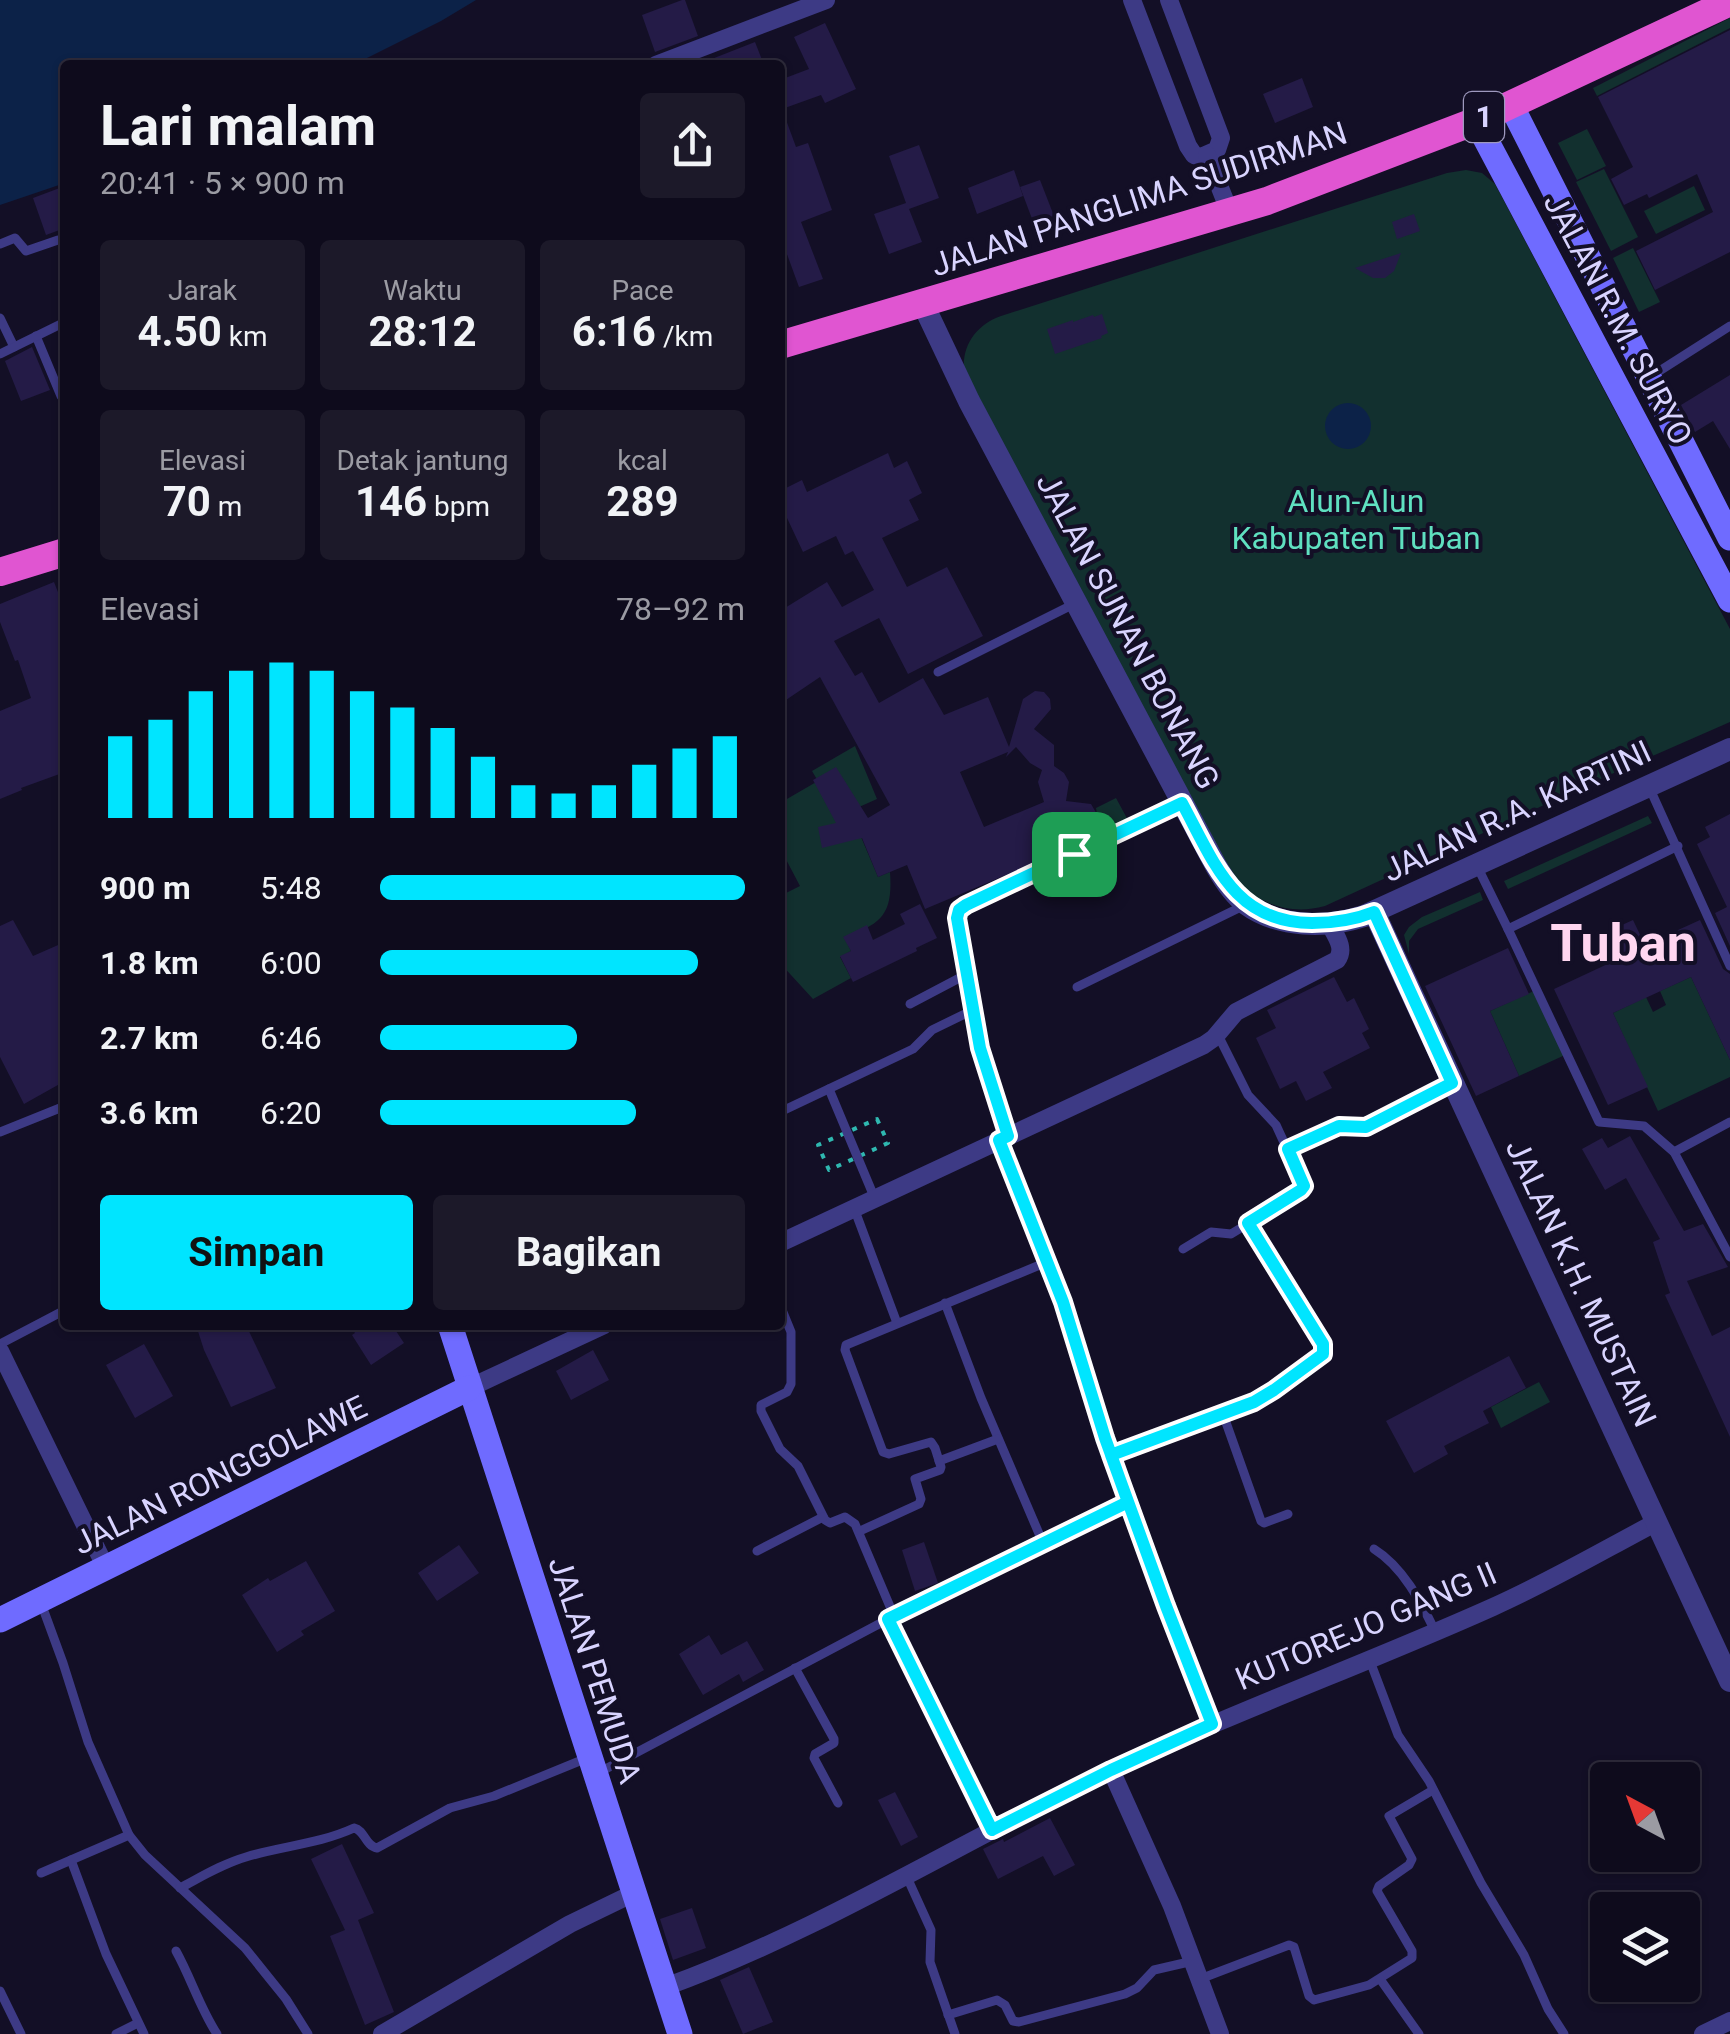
<!DOCTYPE html>
<html lang="id">
<head>
<meta charset="utf-8">
<style>
	:root { --surface:#0e0b1c; --page:#1c1929; --text:#f1f3f6; --muted:#9b9ba3; --line:#2e2b3b; --accent:#00e5ff }
	body { margin:0; font-family:Roboto,sans-serif; background:var(--page); color:var(--text); height:100vh; display:flex; flex-direction:column; font-size:38px; white-space:nowrap }
	* { box-sizing:border-box; margin:0 }
	p { font-size:32px; color:var(--muted) }
	.icon { flex:none; width:55px; height:55px; fill:none; stroke:currentColor; stroke-width:2; stroke-linecap:round; stroke-linejoin:round }
	.map { position:relative; flex:1; overflow:hidden }
	.details { position:absolute; left:60px; top:60px; width:725px; height:1270px; display:flex; flex-direction:column; background:var(--surface); border-radius:10px; box-shadow:0 2px 8px #0004,0 0 0 2px var(--line) }
	.details>* { flex:none }
	.needle { width:65px; rotate:319deg }
	.tools { position:absolute; left:1590px; top:1762px; display:grid; gap:20px }
	.tools a { display:grid; place-items:center; width:110px; height:110px; border-radius:10px; background:var(--surface); box-shadow:0 2px 8px #0004,0 0 0 2px var(--line); font-size:50px }
	.pin { position:absolute; display:grid; place-items:center; width:85px; height:85px; color:#fff; margin:-42px; border-radius:20px; box-shadow:0 5px 15px #0006 }
	.round { display:grid; place-items:center; flex:none; width:105px; height:105px; border-radius:10px; background:var(--page) }
	.summary { display:flex; align-items:center; justify-content:space-between; height:170px; padding:0 40px }
	h1 { font-size:55px; font-weight:700; line-height:75px }
	.stats { display:grid; grid-template-columns:repeat(3,1fr); gap:15px; height:170px; padding:10px 40px }
	.stats div { display:grid; align-content:center; border-radius:10px; background:var(--page); text-align:center }
	.stats b { font-size:42px; font-weight:700 }
	.stats small { font-size:28px; font-weight:400 }
	.stats p { font-size:28px }
	.chart { height:280px; padding:20px 40px }
	.chart p { display:flex; justify-content:space-between }
	.chart svg { width:100%; height:180px; margin-top:10px; stroke:var(--accent); stroke-width:6 }
	.primary-button { display:flex; gap:20px; margin-top:auto; padding:20px 40px }
	.primary-button a { flex:1; height:115px; border-radius:10px; background:var(--accent); color:#111; font-size:40px; font-weight:700; line-height:115px; text-align:center }
	.primary-button a+a { background:var(--page); color:var(--text) }
	ul { padding:0 40px; list-style:none; font-size:32px }
	li { display:grid; grid-template-columns:160px 120px 1fr; align-items:center; height:75px }
	li i { height:25px; border-radius:12px; background:var(--accent) }
	.map>svg:first-child { display:block }
	.green { fill:#12302f }
	.water { fill:#0c2248 }
	.building { fill:#241b47; fill-rule:evenodd }
	.lines { fill:none; stroke-linecap:round; stroke-linejoin:round }
	.path { stroke:#2fb8b0; stroke-width:4; stroke-dasharray:5 8; stroke-linecap:butt }
	.service { stroke:#3d3a85; stroke-width:9 }
	.minor { stroke:#3d3a85; stroke-width:18 }
	.tertiary { stroke:#3d3a85; stroke-width:22 }
	.secondary { stroke:#6f6bff; stroke-width:25 }
	.trunk { stroke:#e055d1; stroke-width:28 }
	.route-casing { stroke:#fff; stroke-width:20 }
	.route { stroke:#00e5ff; stroke-width:12 }
	.labels { text-anchor:middle; stroke-width:8; stroke-linejoin:round; paint-order:stroke }
	.shield { fill:#130f26; stroke:#9e99be; stroke-width:2.5 }
	.shield-label { font-size:30px; font-weight:bold; fill:#d9d4ff }
	.street-label { font-size:32px; fill:#d9d4ff; stroke:#130f26 }
	.park-label { font-size:32px; fill:#5fe0c0; stroke:#130f26 }
	.town-label { font-size:52px; font-weight:bold; fill:#ffd6f0; stroke:#130f26 }
</style>
</head>
<body>
<div class="map">
<svg width="1730" height="2034" viewBox="0 0 1730 2034">
	<rect width="100%" height="100%" fill="#130f26"/>
	<g class="green">
		<path d="M 1730,18 L 1730,28 L 1597,96 L 1593,88 Z"/>
		<path d="M 1587,129 L 1606,166 L 1577,180 L 1558,143 Z"/>
		<path d="M 1604,169 L 1638,237 L 1611,251 L 1576,182 Z"/>
		<path d="M 1466,170 L 1482,173 L 1495,184 L 1730,629 L 1730,722 L 1607,776 L 1325,906 C 1288,916 1260,903 1232,879 L 964,369 C 962,344 978,324 1001,316 L 1447,173 Z"/>
		<path d="M 1694,186 L 1705,210 L 1656,234 L 1644,211 Z"/>
		<path d="M 1633,248 L 1660,302 L 1639,312 L 1613,258 Z"/>
		<path d="M 855,746 L 877,799 L 850,811 L 878,877 L 890,872 C 893,914 882,924 844,937 L 851,951 L 840,957 L 851,978 L 813,999 L 780,963 L 780,896 L 800,886 L 780,848 L 780,803 L 818,781 L 812,771 Z"/>
		<path d="M 1116,798 L 1129,822 L 1097,836 L 1093,828 L 1098,821 L 1096,808 Z"/>
		<path d="M 1648,816 L 1652,823 L 1508,889 L 1504,881 Z"/>
		<path d="M 1480,892 L 1483,900 L 1418,929 L 1409,941 L 1409,954 L 1404,935 L 1409,927 L 1422,917 Z"/>
		<path d="M 1691,977 L 1730,1060 L 1730,1077 L 1658,1111 L 1613,1013 L 1646,997 L 1653,1012 L 1666,1005 L 1660,991 Z"/>
		<path d="M 1536,990 L 1565,1055 L 1519,1076 L 1490,1011 Z"/>
		<path d="M 1539,1382 L 1550,1402 L 1501,1428 L 1491,1407 Z"/>
	</g>
	<g class="water">
		<path d="M 0,0 L 476,0 L 441,21 L 353,65 L 65,65 L 65,183 L 0,205 Z"/>
		<circle cx="1348" cy="426" r="23"/>
	</g>
	<g class="building">
		<path d="M 682,0 L 685,0 L 698,36 L 655,52 L 642,15 Z"/>
		<path d="M 825,23 L 856,89 L 825,103 L 821,95 L 782,109 L 796,147 L 808,143 L 832,210 L 801,222 L 823,279 L 799,287 L 780,235 L 780,175 L 787,173 L 780,154 L 780,80 L 809,69 L 794,37 Z"/>
		<path d="M 1730,30 L 1730,252 L 1655,290 L 1636,251 L 1713,212 L 1697,174 L 1649,198 L 1647,194 L 1624,205 L 1611,179 L 1633,167 L 1598,97 Z"/>
		<path d="M 755,42 L 764,65 L 699,65 L 699,64 Z"/>
		<path d="M 1302,78 L 1313,107 L 1275,123 L 1263,94 Z"/>
		<path d="M 919,145 L 939,198 L 909,209 L 922,242 L 889,254 L 874,214 L 906,203 L 889,156 Z"/>
		<path d="M 1014,170 L 1023,196 L 977,214 L 968,188 Z"/>
		<path d="M 1040,180 L 1054,216 L 1034,224 L 1020,187 Z"/>
		<path d="M 65,186 L 65,228 L 46,235 L 33,198 Z"/>
		<path d="M 1414,214 L 1420,231 L 1397,239 L 1392,222 Z"/>
		<path d="M 1401,253 L 1394,271 L 1385,278 L 1373,278 L 1355,268 Z"/>
		<path d="M 1102,314 L 1108,333 L 1101,336 L 1102,338 L 1055,354 L 1047,329 L 1073,320 L 1073,322 L 1093,315 L 1094,317 Z"/>
		<path d="M 32,347 L 50,390 L 21,401 L 5,361 Z"/>
		<path d="M 1730,375 L 1730,449 L 1713,421 L 1695,432 L 1681,405 Z"/>
		<path d="M 888,453 L 894,468 L 907,461 L 922,493 L 909,500 L 919,520 L 882,538 L 907,587 L 947,567 L 983,636 L 908,674 L 879,618 L 834,641 L 855,676 L 862,672 L 879,703 L 923,678 L 944,715 L 988,697 L 1009,747 L 1023,699 L 1035,691 L 1044,692 L 1050,699 L 1051,709 L 1034,729 L 1054,745 L 1054,766 L 1064,773 L 1069,782 L 1066,801 L 1091,804 L 1098,816 L 1096,825 L 1088,831 L 1078,831 L 1064,822 L 1037,834 L 1047,858 L 925,909 L 907,865 L 878,877 L 862,838 L 822,848 L 818,827 L 836,823 L 813,780 L 836,767 L 868,818 L 890,805 L 820,677 L 780,704 L 780,611 L 827,582 L 842,607 L 874,590 L 853,551 L 845,555 L 836,536 L 803,552 L 780,503 L 780,491 L 802,480 L 807,492 ZM 1016,747 L 1030,763 L 1042,770 L 1038,782 L 1044,802 L 984,827 L 960,772 L 1008,752 L 1006,757 Z"/>
		<path d="M 54,582 L 65,610 L 65,772 L 21,788 L 22,790 L 0,799 L 0,711 L 31,698 L 18,660 L 15,661 L 0,622 L 0,604 Z"/>
		<path d="M 1730,814 L 1730,946 L 1715,913 L 1727,907 L 1697,844 L 1710,837 L 1705,827 Z"/>
		<path d="M 920,904 L 937,938 L 916,948 L 917,951 L 853,982 L 840,956 L 851,951 L 843,937 L 867,925 L 873,940 L 905,924 L 900,914 Z"/>
		<path d="M 13,920 L 33,956 L 65,942 L 65,1081 L 24,1104 L 0,1057 L 0,926 Z"/>
		<path d="M 1633,920 L 1645,945 L 1700,920 L 1723,969 L 1730,974 L 1730,1060 L 1691,977 L 1613,1013 L 1648,1087 L 1608,1105 L 1554,989 L 1614,961 L 1602,934 Z"/>
		<path d="M 1508,948 L 1529,994 L 1490,1011 L 1519,1076 L 1476,1096 L 1425,986 Z"/>
		<path d="M 1334,977 L 1347,1002 L 1354,998 L 1369,1029 L 1362,1033 L 1370,1048 L 1323,1072 L 1332,1088 L 1306,1101 L 1296,1081 L 1280,1089 L 1256,1038 L 1276,1028 L 1267,1010 Z"/>
		<path d="M 1630,1136 L 1684,1231 L 1703,1224 L 1728,1267 L 1687,1281 L 1712,1336 L 1730,1327 L 1730,1437 L 1665,1295 L 1670,1293 L 1653,1242 L 1660,1239 L 1626,1178 L 1605,1190 L 1582,1149 L 1602,1138 L 1608,1148 Z"/>
		<path d="M 196,1325 L 246,1325 L 276,1388 L 231,1407 L 204,1350 Z"/>
		<path d="M 350,1325 L 392,1325 L 404,1343 L 371,1365 L 352,1335 L 355,1333 Z"/>
		<path d="M 144,1344 L 173,1396 L 135,1418 L 106,1365 Z"/>
		<path d="M 593,1350 L 609,1380 L 571,1400 L 556,1371 Z"/>
		<path d="M 1509,1356 L 1526,1388 L 1483,1411 L 1489,1423 L 1444,1446 L 1448,1454 L 1414,1473 L 1386,1421 Z"/>
		<path d="M 924,1542 L 938,1583 L 915,1591 L 902,1550 Z"/>
		<path d="M 459,1545 L 479,1573 L 437,1601 L 418,1573 Z"/>
		<path d="M 306,1561 L 335,1611 L 301,1631 L 304,1635 L 277,1652 L 242,1595 L 268,1578 L 270,1581 Z"/>
		<path d="M 709,1635 L 721,1655 L 747,1641 L 764,1670 L 743,1682 L 739,1674 L 703,1695 L 679,1654 Z"/>
		<path d="M 895,1792 L 918,1837 L 901,1846 L 878,1800 Z"/>
		<path d="M 1050,1818 L 1075,1865 L 1054,1876 L 1043,1856 L 998,1879 L 983,1849 L 1003,1839 L 1004,1842 Z"/>
		<path d="M 342,1844 L 374,1913 L 358,1920 L 394,2012 L 365,2025 L 330,1936 L 345,1930 L 311,1859 Z"/>
		<path d="M 692,1908 L 706,1948 L 673,1960 L 660,1919 Z"/>
		<path d="M 749,1967 L 773,2022 L 743,2034 L 720,1980 Z"/>
	</g>
	<g class="lines">
		<path class="path" d="M 877,1119 L 888,1143 L 829,1170 L 818,1145 Z"/>
		<g class="service">
			<path d="M 0,244 L 15,238 L 26,251 L 58,240 L 63,241 L 65,246"/>
			<path d="M 0,318 L 14,347"/>
			<path d="M 36,336 L 61,396 L 65,400"/>
			<path d="M 0,354 L 65,322"/>
			<path d="M 1650,377 L 1730,326"/>
			<path d="M 938,672 L 1074,604"/>
			<path d="M 1650,789 L 1730,966"/>
			<path d="M 1478,868 L 1508,929 L 1678,846"/>
			<path d="M 1508,929 L 1599,1122 L 1644,1126 L 1674,1152 L 1730,1257"/>
			<path d="M 1077,987 L 1245,905"/>
			<path d="M 910,1004 L 967,974"/>
			<path d="M 829,1089 L 875,1199"/>
			<path d="M 780,1112 L 913,1049 L 932,1030 L 973,1010"/>
			<path d="M 0,1132 L 65,1106"/>
			<path d="M 1008,1136 L 980,1048 L 957,912 L 966,905 L 1180,804"/>
			<path d="M 999,1141 L 1063,1302 L 1111,1455 L 1165,1606 L 1212,1724"/>
			<path d="M 1288,1149 L 1339,1125 L 1366,1127 L 1450,1084"/>
			<path d="M 1674,1152 L 1730,1122"/>
			<path d="M 854,1208 L 897,1323"/>
			<path d="M 1183,1249 L 1211,1232 L 1231,1234 L 1298,1193 L 1304,1186 L 1276,1125 L 1248,1095 L 1218,1035"/>
			<path d="M 945,1303 L 981,1398 L 1043,1543"/>
			<path d="M 780,1305 L 791,1332 L 791,1384 L 787,1392 L 761,1405 L 761,1411 L 780,1449 L 798,1466 L 825,1520 L 830,1523 L 845,1517 L 855,1524 L 894,1616"/>
			<path d="M 0,1344 L 65,1310"/>
			<path d="M 1223,1414 L 1261,1521 L 1264,1523 L 1288,1514"/>
			<path d="M 1111,1455 L 1254,1402 L 1274,1390 L 1324,1351 L 1323,1344 L 1248,1223"/>
			<path d="M 939,1461 L 998,1439"/>
			<path d="M 860,1531 L 919,1504 L 921,1499 L 915,1479 L 940,1470 L 941,1467 L 935,1448 L 931,1442 L 889,1454 L 883,1452 L 845,1350 L 846,1345 L 1047,1262"/>
			<path d="M 1374,1549 C 1403,1567 1421,1602 1435,1631"/>
			<path d="M 757,1551 L 823,1517"/>
			<path d="M 41,1603 L 63,1663 L 88,1742 L 129,1835 L 145,1855 L 245,1948 L 286,1999 L 308,2034"/>
			<path d="M 888,1619 L 992,1829"/>
			<path d="M 1370,1661 L 1398,1735 L 1429,1781 L 1481,1883 L 1524,1955 L 1548,2009 L 1564,2034"/>
			<path d="M 795,1668 L 834,1739 L 834,1743 L 815,1754 L 814,1758 L 838,1803"/>
			<path d="M 598,1773 L 894,1616 L 1128,1503"/>
			<path d="M 71,1860 L 106,1954 L 144,2034"/>
			<path d="M 41,1873 L 129,1835"/>
			<path d="M 906,1875 L 931,1930 L 930,1962 L 955,2034"/>
			<path d="M 180,1888 C 201,1877 222,1864 246,1857 C 282,1846 319,1844 354,1828 C 365,1830 365,1846 377,1848 L 450,1808 L 494,1796 L 587,1758"/>
			<path d="M 176,1951 C 191,1978 200,2008 217,2034"/>
			<path d="M 1200,1979 L 1289,1945 L 1294,1947 L 1309,1996 L 1314,2000 L 1369,1985 L 1412,1958 L 1412,1951 L 1377,1891 L 1379,1886 L 1409,1865 L 1412,1859 L 1389,1816 L 1433,1790"/>
			<path d="M 1380,1979 L 1419,2034"/>
			<path d="M 0,1991 L 21,2034"/>
			<path d="M 948,2015 L 997,2000 L 1005,2005 L 1013,2021 L 1019,2022 L 1125,1994 L 1137,1988 L 1154,1970 L 1193,1961"/>
			<path d="M 116,2034 L 138,2023"/>
		</g>
		<g class="minor">
			<path d="M 1132,0 L 1188,146 L 1194,155 L 1201,157 L 1217,150 L 1221,138 L 1169,0"/>
			<path d="M 656,65 L 826,0"/>
			<path d="M 1207,155 L 1230,213"/>
			<path d="M 780,1243 L 1204,1045 L 1214,1038 L 1236,1012 L 1337,960 C 1346,948 1335,935 1329,923"/>
			<path d="M 0,1351 L 106,1568"/>
			<path d="M 469,1388 L 604,1325"/>
			<path d="M 1111,1770 L 1172,1906 L 1220,2034"/>
			<path d="M 665,1987 C 820,1931 960,1842 1109,1771 C 1235,1711 1366,1664 1493,1607 C 1549,1582 1602,1551 1655,1523"/>
			<path d="M 382,2034 L 570,1924 L 634,1893"/>
			<path d="M 1703,2034 L 1730,2021"/>
		</g>
		<g class="tertiary">
			<path d="M 923,304 L 969,401 L 1216,866 C 1224,880 1233,894 1246,904 C 1279,928 1327,928 1364,916 L 1730,749"/>
			<path d="M 1374,912 L 1730,1681"/>
		</g>
		<g class="secondary">
			<path d="M 1511,105 L 1730,538"/>
			<path d="M 1476,121 L 1730,600"/>
			<path d="M 450,1325 L 680,2034"/>
			<path d="M 0,1620 L 469,1388"/>
		</g>
		<g class="trunk">
			<path d="M 780,345 L 1267,201 L 1476,121 L 1730,2"/>
			<path d="M 0,572 L 65,552"/>
		</g>
	</g>
	<g class="lines">
		<g class="route-casing">
			<path id="route" d="M 1074,854 L 966,905 L 959,910 L 957,918 L 980,1048 L 1008,1136 L 999,1140 L 1063,1302 L 1105,1438 L 1128,1502 L 888,1619 L 992,1830 L 1111,1770 L 1212,1724 L 1166,1606 L 1111,1455 L 1254,1402 L 1274,1390 L 1323,1354 L 1323,1344 L 1248,1223 L 1301,1190 L 1304,1186 L 1288,1149 L 1339,1126 L 1366,1127 L 1452,1083 L 1374,912 C 1354,920 1333,923 1312,923 C 1234,923 1214,862 1182,803 L 1074,854"/>
		</g>
		<use href="#route" class="route"/>
	</g>
	<g class="labels">
		<rect class="shield" x="1464" y="92" width="40" height="50" rx="8"/>
		<g class="shield-label">
			<text x="1484" y="127">1</text>
		</g>
		<g class="street-label">
			<text transform="translate(1139 199) rotate(-18)" y="11">JALAN PANGLIMA SUDIRMAN</text>
			<text transform="translate(1618 319) rotate(62)" y="11">JALAN R.M. SURYO</text>
			<text transform="translate(1128 631) rotate(62)" y="11">JALAN SUNAN BONANG</text>
			<text transform="translate(1517 811) rotate(-25)" y="11">JALAN R.A. KARTINI</text>
			<text transform="translate(1581 1283) rotate(65)" y="11">JALAN K.H. MUSTAIN</text>
			<text transform="translate(220 1475) rotate(-26)" y="11">JALAN RONGGOLAWE</text>
			<text transform="translate(1366 1626) rotate(-23)" y="11">KUTOREJO GANG II</text>
			<text transform="translate(595 1670) rotate(72)" y="11">JALAN PEMUDA</text>
		</g>
		<g class="park-label">
			<text x="1356" y="512">Alun-Alun<tspan x="1356" dy="37">Kabupaten Tuban</tspan></text>
		</g>
		<g class="town-label">
			<text x="1623" y="961">Tuban</text>
		</g>
	</g>
</svg>
<div class="tools">
<a><svg class="needle" viewBox="-14 -14 28 28"><path d="M0-13l5 13h-10z" fill="#e53935"/><path d="M0 13l5-13h-10z" fill="#9b9ba3"/></svg></a>
<a><svg class="icon" aria-label="layers" viewBox="0 0 24 24"><path d="M12 4l9 5-9 5-9-5zM3 14l9 5 9-5"/></svg></a>
</div>
<div class="pin" style="left:1074px;top:854px;background:#1e9e55"><svg class="icon" aria-label="arrive" viewBox="0 0 24 24"><path d="M6 21V4h12l-3 4 3 4H6"/></svg></div>
<section class="details">
<div class="summary"><div><h1>Lari malam</h1><p>20:41 · 5 × 900 m</p></div><a class="round"><svg class="icon" aria-label="share" viewBox="0 0 24 24"><path d="M12 15V3M7 8l5-5 5 5M5 13v7h14v-7"/></svg></a></div>
<div class="stats">
<div><p>Jarak</p><b>4.50<small> km</small></b></div>
<div><p>Waktu</p><b>28:12</b></div>
<div><p>Pace</p><b>6:16<small> /km</small></b></div>
</div>
<div class="stats">
<div><p>Elevasi</p><b>70<small> m</small></b></div>
<div><p>Detak jantung</p><b>146<small> bpm</small></b></div>
<div><p>kcal</p><b>289</b></div>
</div>
<div class="chart"><p><span>Elevasi</span>78–92 m</p>
<svg viewBox="0 0 160 44" preserveAspectRatio="none"><path d="M5 44V24M15 44V20M25 44V13M35 44V8M45 44V6M55 44V8M65 44V13M75 44V17M85 44V22M95 44V29M105 44V36M115 44V38M125 44V36M135 44V31M145 44V27M155 44V24"/></svg>
</div>
<ul>
<li><b>900 m</b>5:48<i style="width:100%"></i></li>
<li><b>1.8 km</b>6:00<i style="width:87%"></i></li>
<li><b>2.7 km</b>6:46<i style="width:54%"></i></li>
<li><b>3.6 km</b>6:20<i style="width:70%"></i></li>
</ul>
<div class="primary-button"><a>Simpan</a><a>Bagikan</a></div>
</section>
</div>
</body>
</html>
